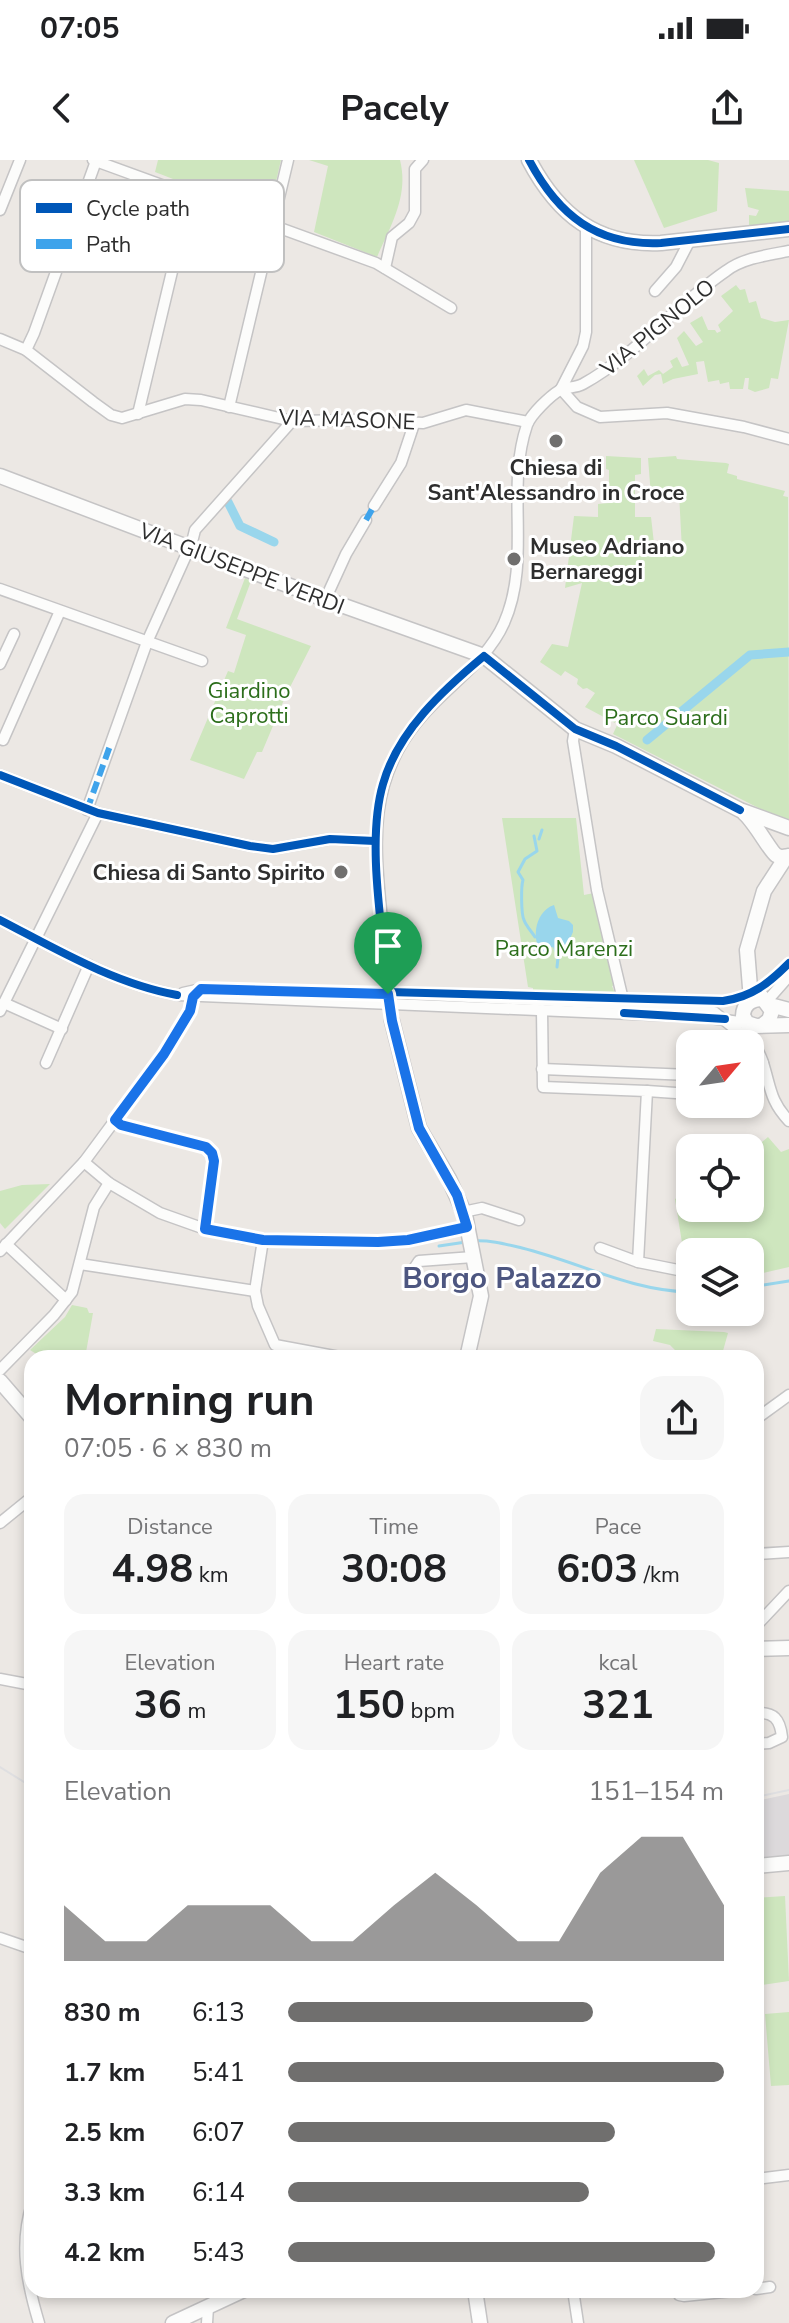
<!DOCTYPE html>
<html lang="en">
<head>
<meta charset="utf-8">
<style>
	:root { --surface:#fff; --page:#f6f6f6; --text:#202124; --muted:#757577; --accent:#706f6e }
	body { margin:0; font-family:"Nunito Sans",sans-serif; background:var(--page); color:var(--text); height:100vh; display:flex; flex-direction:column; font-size:30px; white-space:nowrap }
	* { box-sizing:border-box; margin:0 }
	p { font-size:26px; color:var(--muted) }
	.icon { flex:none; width:44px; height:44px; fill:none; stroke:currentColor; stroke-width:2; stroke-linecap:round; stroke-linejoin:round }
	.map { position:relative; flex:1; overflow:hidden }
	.details { position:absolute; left:24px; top:1190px; width:740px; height:948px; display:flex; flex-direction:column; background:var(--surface); border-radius:24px; box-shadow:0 4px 12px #0003 }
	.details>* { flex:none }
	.needle { width:52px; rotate:61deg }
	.fabs { position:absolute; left:676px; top:870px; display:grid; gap:16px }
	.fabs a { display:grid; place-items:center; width:88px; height:88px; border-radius:16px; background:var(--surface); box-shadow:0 4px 12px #0003; font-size:40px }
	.pin { position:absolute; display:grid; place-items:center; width:68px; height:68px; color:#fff; margin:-82px -34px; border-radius:50% 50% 50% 0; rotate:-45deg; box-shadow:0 0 8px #0007 }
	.pin .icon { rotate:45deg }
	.round { display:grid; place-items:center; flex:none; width:84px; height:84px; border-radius:24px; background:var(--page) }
	.summary { display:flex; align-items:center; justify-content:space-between; height:136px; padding:0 40px }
	h1 { font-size:44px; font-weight:700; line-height:60px }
	.metrics { display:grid; grid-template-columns:repeat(3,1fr); gap:12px; height:136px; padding:8px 40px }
	.metrics div { display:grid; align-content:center; border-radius:20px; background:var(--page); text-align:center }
	.metrics b { font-size:40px; font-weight:700 }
	.metrics small { font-size:22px; font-weight:400 }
	.metrics p { font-size:22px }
	.chart { height:224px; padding:16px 40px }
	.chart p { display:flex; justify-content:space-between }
	.chart svg { width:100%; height:144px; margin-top:8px; fill:var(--accent); opacity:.7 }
	ul { padding:0 40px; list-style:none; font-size:26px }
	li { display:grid; grid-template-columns:128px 96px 1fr; align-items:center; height:60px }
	li i { height:20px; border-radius:10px; background:var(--accent) }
	.status { display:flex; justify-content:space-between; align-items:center; height:56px; padding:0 40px; background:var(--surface); direction:ltr }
	.status svg { height:22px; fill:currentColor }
	header { display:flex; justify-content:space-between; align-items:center; height:104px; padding:0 40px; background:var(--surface); font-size:36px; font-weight:700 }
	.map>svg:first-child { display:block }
	.industrial { fill:#dcd9db }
	.green { fill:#cee6be }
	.water { fill:#99d6ec }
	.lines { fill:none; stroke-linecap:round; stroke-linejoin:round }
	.stream { stroke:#99d6ec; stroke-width:3 }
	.canal { stroke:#99d6ec; stroke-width:9 }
	.street-casing { stroke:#c5c4c5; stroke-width:13 }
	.secondary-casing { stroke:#c5c4c5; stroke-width:17 }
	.street { stroke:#fcfcfb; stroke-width:10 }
	.secondary { stroke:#fcfcfb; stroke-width:14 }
	.tram { stroke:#dfdfe1; stroke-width:2 }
	.quiet { stroke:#3ea3eb; stroke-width:6; stroke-dasharray:12 6; stroke-linecap:butt }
	.cycleway-casing { stroke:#fff; stroke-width:13 }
	.cycleway { stroke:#0057b8; stroke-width:8 }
	.route-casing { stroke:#fff; stroke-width:16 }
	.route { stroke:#1a73e8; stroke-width:10 }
	.poi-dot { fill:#706f6e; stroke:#fff; stroke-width:3 }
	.labels { text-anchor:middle; stroke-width:6; stroke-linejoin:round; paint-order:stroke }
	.street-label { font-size:22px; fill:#2e2e2e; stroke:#fff }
	.poi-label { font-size:22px; font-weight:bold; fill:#2e2e2e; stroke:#fff }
	.park-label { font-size:22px; fill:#2c6e1b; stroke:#fff }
	.district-label { font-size:30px; font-weight:bold; fill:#4d5680; stroke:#fff }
	.key { fill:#fff; stroke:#c0c0c0; stroke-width:2 }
	.key-label { font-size:22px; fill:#2e2e2e }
</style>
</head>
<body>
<div class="status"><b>07:05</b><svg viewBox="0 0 49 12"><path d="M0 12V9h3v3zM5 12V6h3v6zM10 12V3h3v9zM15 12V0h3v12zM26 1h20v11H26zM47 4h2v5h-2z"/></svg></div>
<header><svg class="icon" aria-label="back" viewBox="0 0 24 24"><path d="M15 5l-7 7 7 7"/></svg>Pacely<svg class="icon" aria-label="share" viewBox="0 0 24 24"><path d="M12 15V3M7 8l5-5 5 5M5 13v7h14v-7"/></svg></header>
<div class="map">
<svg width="789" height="2163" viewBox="0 0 789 2163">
	<rect width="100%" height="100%" fill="#ece8e4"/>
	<path class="industrial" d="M 789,1634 L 789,1695 L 756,1699 L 756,1641 Z"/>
	<g class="green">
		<path d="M 158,0 L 281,0 L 268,56 L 155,12 Z"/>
		<path d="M 309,0 L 400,0 C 409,36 391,65 377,97 L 314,72 L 328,6 Z"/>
		<path d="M 634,0 L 708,0 L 719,3 L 717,51 L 664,68 Z"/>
		<path d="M 745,28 L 789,31 L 789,63 L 749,67 L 749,55 L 756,56 L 759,50 L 748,47 Z"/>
		<path d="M 736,125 L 740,130 L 745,129 L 749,143 L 756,141 L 761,158 L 775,162 L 789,160 L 778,219 L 771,218 L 769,228 L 755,232 L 748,229 L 749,218 L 745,218 L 743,229 L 730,229 L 729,222 L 720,224 L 719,220 L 708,222 L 704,201 L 696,202 L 698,214 L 673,219 L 663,224 L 661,214 L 655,215 L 643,226 L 637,216 L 644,209 L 648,216 L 659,210 L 663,214 L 673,207 L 670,201 L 677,197 L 682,207 L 689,205 L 677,178 L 684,171 L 696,186 L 703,182 L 690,163 L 702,156 L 708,170 L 715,170 L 717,173 L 721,171 L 718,165 L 733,151 L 721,136 Z"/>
		<path d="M 606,296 L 641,298 L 641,314 L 635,315 L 635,357 L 651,357 L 655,392 L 682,390 L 679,333 L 651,336 L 648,298 L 676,296 L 677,299 L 726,303 L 729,304 L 727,313 L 737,316 L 737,319 L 785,331 L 783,336 L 788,337 L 789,661 L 780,659 L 613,574 L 624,550 L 615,563 L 585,547 L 595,533 L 587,528 L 583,529 L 577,524 L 578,519 L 565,511 L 561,516 L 540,502 L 552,484 L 568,487 L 582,423 L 565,428 L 574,356 L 598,357 L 598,344 L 609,343 L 609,310 L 606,309 Z"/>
		<path d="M 245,418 L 251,421 L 237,459 L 311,486 L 286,535 L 262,592 L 257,592 L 244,619 L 190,600 L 228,511 L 234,513 L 246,475 L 226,468 Z"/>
		<path d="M 502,658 L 576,658 L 584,735 L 594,733 L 616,825 L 612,826 L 614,831 L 618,833 L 533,831 L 533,828 L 528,827 Z"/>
		<path d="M 768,977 L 781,992 L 789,989 L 789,1107 L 750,1116 L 750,1092 L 690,1092 L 690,1120 L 688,1120 L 675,1039 L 690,1030 L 690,1048 L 750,1048 L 750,992 Z"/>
		<path d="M 50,1024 L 5,1069 L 0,1063 L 0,1031 L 22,1025 Z"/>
		<path d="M 72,1145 L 87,1148 L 89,1153 L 93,1153 L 85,1198 L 43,1198 L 30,1190 L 65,1157 Z"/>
		<path d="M 656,1169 L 724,1172 L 728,1173 L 721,1198 L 710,1196 L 709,1198 L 679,1198 L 680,1195 L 670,1185 L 653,1181 Z"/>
		<path d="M 785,1736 L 789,1821 L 756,1826 L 756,1738 Z"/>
		<path d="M 789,1852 L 789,1925 L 771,1926 L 765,1854 Z"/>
	</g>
	<path class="water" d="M 554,745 L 558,758 L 569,761 L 573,765 L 573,772 L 565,790 L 551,787 L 546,798 C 530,785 533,752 554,745 Z"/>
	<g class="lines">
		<g class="stream">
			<path d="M 534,676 L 537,691 L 525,699 L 518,712 L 523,720 C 521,726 521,754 524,760 C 526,766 532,772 535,777"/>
			<path d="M 539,679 L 542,670"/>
			<path d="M 555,788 L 558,797"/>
			<path d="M 557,807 L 558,798"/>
			<path d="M 473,1081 C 490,1080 505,1084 522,1088 C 579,1102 631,1131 690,1132"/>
			<path d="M 439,1086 L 466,1082"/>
			<path d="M 750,1127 L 789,1121"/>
		</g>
		<g class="canal">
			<path d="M 228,342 L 240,366 L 274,382"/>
			<path d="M 647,580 L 750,495 L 789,492"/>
		</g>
		<g class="street-casing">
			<g id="street">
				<path d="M 93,0 L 376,103 L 451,148"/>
				<path d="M 0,50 L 20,0"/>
				<path d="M 385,108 L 392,77 L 409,63 L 415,52 L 415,9 L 423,0"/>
				<path d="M 655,131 L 676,107 L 690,80"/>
				<path d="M 0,179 L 26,190 L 93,242 L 111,255 L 122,258 L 185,239 L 201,240 L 292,261 L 358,260 L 423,263 L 466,250 L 528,262"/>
				<path d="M 26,190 L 34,173 L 96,1"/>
				<path d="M 561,229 L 577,247 L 600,257 L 667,253 L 744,267 L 789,279"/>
				<path d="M 561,229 L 583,186 L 586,172 L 586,66"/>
				<path d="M 229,247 L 288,0"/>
				<path d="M 138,254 L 190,36"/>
				<path d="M 374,346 L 401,303 L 414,264"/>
				<path d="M 0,429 L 202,501"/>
				<path d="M 325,440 L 346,394 L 366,360"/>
				<path d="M 0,504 L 14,474"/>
				<path d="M 575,569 L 573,581 L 597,730 L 624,844"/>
				<path d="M 3,580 L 60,451"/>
				<path d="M 0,615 L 98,653 L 250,686 L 273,689 L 330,679 L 375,681"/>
				<path d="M 87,650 L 147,482 L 192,382 L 195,370 L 292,261"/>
				<path d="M 0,760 C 56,789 115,824 177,835 L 703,857 L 747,863 L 744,876 L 747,884"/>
				<path d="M 183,833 L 201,829 L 407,834 L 698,848 L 714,852 L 744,876"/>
				<path d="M 767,841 L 789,816"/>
				<path d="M 4,843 L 62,869"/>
				<path d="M 542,850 L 543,927 L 647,931 L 638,1102"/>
				<path d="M 0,851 L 98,653"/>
				<path d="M 392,861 C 385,832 385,801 383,771 C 376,694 364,627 417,562 C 444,527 486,504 504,463 C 532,400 505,329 527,265 C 531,254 550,236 560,230 C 567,227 576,228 583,224 C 637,194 676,145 726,111 C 743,98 768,95 789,91"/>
				<path d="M 752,873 C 752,884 760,892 763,903 C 771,928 770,941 789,961"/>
				<path d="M 46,903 L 89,805"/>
				<path d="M 542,909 L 690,915"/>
				<path d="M 750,918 L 763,903"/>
				<path d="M 647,931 L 690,934"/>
				<path d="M 115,960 L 121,965 L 206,987 L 212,993 L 214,1001 L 205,1069"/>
				<path d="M 84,1002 L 109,1023 L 160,1053 L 205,1069 L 243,1078 L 378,1082 L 408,1080 L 467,1067"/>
				<path d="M 463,1052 L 482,1048 L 519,1060"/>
				<path d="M 263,1080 L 255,1131 L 258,1146 L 275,1185 L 345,1198"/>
				<path d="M 6,1084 L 66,1140"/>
				<path d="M 600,1088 L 638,1102 L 683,1111"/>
				<path d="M 0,1091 L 84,1002 L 164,894 L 190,851 L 196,834"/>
				<path d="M 80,1104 L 255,1131"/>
				<path d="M 415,1107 L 419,1101 L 473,1097"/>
				<path d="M 0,1210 L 54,1155 L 72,1132 L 94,1047 L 109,1023"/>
				<path d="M 756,1259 L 789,1235"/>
				<path d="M 0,1363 L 32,1337"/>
				<path d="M 756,1394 L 789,1392"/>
				<path d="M 756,1466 L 789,1431"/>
				<path d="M 0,1519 L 32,1525"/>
				<path d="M 756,1553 C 774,1552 780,1559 782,1577 L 769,1583 L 756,1584"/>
				<path d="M 0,1778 L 32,1789"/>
				<path d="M 756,2019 L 789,2015"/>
				<path d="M 32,2044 C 19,2085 27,2123 39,2163"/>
				<path d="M 756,2129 L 770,2127"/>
				<path d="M 573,2130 L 578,2163"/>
				<path d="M 677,2130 L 679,2135 L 684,2136 L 743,2130"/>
				<path d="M 207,2163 L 208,2147"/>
			</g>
		</g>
		<g class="secondary-casing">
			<g id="secondary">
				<path d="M 529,0 C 558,55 597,86 661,83 L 789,69"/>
				<path d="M 0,316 L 319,437 L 484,496 L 575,569 L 616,586 L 740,650 L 789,668"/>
				<path d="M 744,653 C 755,662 770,691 776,695 C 781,698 783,697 789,696"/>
				<path d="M 758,832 L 772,851 L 769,860 L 764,864"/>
				<path d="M 762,839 C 752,839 743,844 743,856 L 747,863 L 756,866 L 789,865"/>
				<path d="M 751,840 L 747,790 L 764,731 L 786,697"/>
				<path d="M 770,845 L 789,850"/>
				<path d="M 392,861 L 419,968 L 449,1019 L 465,1055 L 481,1136 L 467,1198"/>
				<path d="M 0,1221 L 32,1258"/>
				<path d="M 756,1489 L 789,1488"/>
				<path d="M 756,1706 L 789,1703"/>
				<path d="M 475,2130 L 480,2163"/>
				<path d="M 173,2163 L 244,2130"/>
			</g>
		</g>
		<use href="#street" class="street"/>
		<use href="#secondary" class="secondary"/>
		<g class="tram">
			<path d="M 0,1607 L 32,1627"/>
			<path d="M 756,1637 L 789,1630"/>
		</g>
		<g class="quiet">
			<path d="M 366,360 L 374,346"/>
			<path d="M 87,650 L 111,583"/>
		</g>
		<g class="cycleway-casing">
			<g id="cycleway">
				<path d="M 529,0 C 558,55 597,86 661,83 L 789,69"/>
				<path d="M 0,615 L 98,653 L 250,686 L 273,689 L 330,679 L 375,681"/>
				<path d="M 740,650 L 616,586 L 575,569 L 484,496 C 443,530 398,571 383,624 C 366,682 383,771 388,832 L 723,841 C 752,837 769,823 789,803"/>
				<path d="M 0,760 C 56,789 115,824 177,835"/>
				<path d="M 624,853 L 725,859"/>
			</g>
		</g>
		<use href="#cycleway" class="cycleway"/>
	</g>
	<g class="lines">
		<g class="route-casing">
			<path id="route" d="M 201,829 L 388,834 L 392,861 L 419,968 L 457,1035 L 467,1067 L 408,1080 L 378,1082 L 263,1080 L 205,1069 L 214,1001 L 212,993 L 206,987 L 121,965 L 115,960 L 164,894 L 190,851 L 193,837 Z"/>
		</g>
		<use href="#route" class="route"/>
	</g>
	<g class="poi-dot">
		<circle cx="556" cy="281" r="8"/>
		<circle cx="514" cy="399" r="8"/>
		<circle cx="341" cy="712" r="8"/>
	</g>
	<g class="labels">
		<g class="street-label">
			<text transform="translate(657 167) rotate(-39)" y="8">VIA PIGNOLO</text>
			<text transform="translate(347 259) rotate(2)" y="8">VIA MASONE</text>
			<text transform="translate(242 408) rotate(21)" y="8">VIA GIUSEPPE VERDI</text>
		</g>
		<g class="poi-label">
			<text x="556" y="315">Chiesa di<tspan x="556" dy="25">Sant'Alessandro in Croce</tspan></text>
			<text x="530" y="394" text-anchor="start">Museo Adriano<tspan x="530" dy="25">Bernareggi</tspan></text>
			<text x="325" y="720" text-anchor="end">Chiesa di Santo Spirito</text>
		</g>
		<g class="park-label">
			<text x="249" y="538">Giardino<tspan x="249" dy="25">Caprotti</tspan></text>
			<text x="666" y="565">Parco Suardi</text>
			<text x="564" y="796">Parco Marenzi</text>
		</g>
		<g class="district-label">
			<text x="502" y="1128">Borgo Palazzo</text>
		</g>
	</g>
	<rect x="20" y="20" width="264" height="92" rx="12" class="key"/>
	<rect x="36" y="43" width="36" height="10" fill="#0057b8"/>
	<rect x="36" y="79" width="36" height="10" fill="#3ea3eb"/>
	<g class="key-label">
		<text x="86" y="56">Cycle path</text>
		<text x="86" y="92">Path</text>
	</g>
</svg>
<div class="fabs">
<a><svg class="needle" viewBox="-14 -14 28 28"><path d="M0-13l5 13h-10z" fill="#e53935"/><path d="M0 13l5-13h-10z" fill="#757577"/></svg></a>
<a><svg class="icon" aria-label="locate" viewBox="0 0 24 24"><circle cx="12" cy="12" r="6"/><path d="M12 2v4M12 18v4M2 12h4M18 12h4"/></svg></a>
<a><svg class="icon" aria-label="layers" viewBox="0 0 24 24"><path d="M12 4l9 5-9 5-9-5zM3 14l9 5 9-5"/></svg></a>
</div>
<div class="pin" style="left:388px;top:834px;background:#1e9e55"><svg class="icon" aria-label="arrive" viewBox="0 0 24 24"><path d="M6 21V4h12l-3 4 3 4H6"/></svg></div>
<section class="details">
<div class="summary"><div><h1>Morning run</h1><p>07:05 · 6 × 830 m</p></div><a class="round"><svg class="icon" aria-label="share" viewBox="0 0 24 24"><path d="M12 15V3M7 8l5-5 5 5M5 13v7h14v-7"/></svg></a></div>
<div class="metrics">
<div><p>Distance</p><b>4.98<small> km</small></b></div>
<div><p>Time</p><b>30:08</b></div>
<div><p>Pace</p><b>6:03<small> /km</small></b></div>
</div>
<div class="metrics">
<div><p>Elevation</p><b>36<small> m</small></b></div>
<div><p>Heart rate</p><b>150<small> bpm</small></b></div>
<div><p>kcal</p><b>321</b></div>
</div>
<div class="chart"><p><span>Elevation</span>151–154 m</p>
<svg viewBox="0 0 160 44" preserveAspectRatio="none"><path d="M0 44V27L10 38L20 38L30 27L40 27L50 27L60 38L70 38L80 27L90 17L100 27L110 38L120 38L130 17L140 6L150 6L160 27V44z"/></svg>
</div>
<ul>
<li><b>830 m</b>6:13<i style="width:70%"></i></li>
<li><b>1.7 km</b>5:41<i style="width:100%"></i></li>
<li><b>2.5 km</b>6:07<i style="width:75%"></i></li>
<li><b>3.3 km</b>6:14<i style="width:69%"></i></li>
<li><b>4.2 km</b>5:43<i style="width:98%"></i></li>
</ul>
</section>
</div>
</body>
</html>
